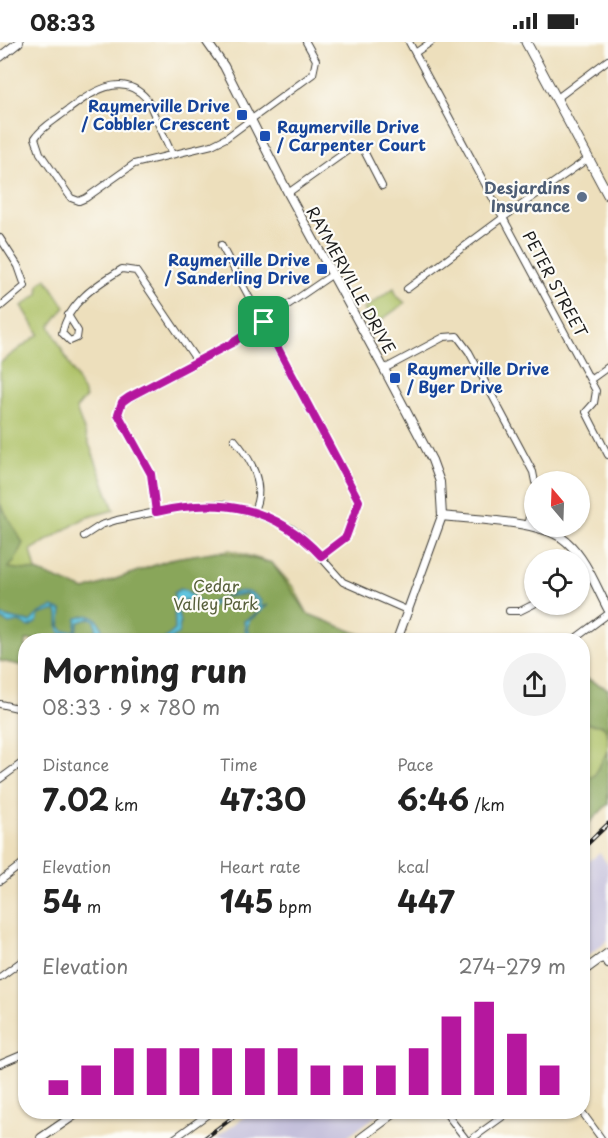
<!DOCTYPE html>
<html lang="en">
<head>
<meta charset="utf-8">
<style>
	:root { --surface:#fff; --page:#f2f2f2; --text:#222; --muted:#767676; --accent:#b5179e }
	body { margin:0; font-family:"Playpen Sans",sans-serif; background:var(--page); color:var(--text); height:100vh; display:flex; flex-direction:column; font-size:22px; white-space:nowrap }
	* { box-sizing:border-box; margin:0 }
	p { font-size:20px; color:var(--muted) }
	.icon { flex:none; width:33px; height:33px; fill:none; stroke:currentColor; stroke-width:2; stroke-linecap:round; stroke-linejoin:round }
	.map { position:relative; flex:1; overflow:hidden }
	.panel { position:absolute; left:18px; top:591px; width:572px; height:486px; display:flex; flex-direction:column; background:var(--surface); border-radius:24px; box-shadow:0 2px 4px #0004 }
	.panel>* { flex:none }
	.needle { width:39px; rotate:341deg }
	.buttons { position:absolute; left:524px; top:429px; display:grid; gap:12px }
	.buttons a { display:grid; place-items:center; width:66px; height:66px; border-radius:50%; background:var(--surface); box-shadow:0 2px 4px #0004; font-size:30px }
	.pin { position:absolute; display:grid; place-items:center; width:51px; height:51px; color:#fff; margin:-26px; border-radius:12px; box-shadow:0 3px 9px #0006 }
	.round { display:grid; place-items:center; flex:none; width:63px; height:63px; border-radius:32px; background:var(--page) }
	.head { display:flex; align-items:center; justify-content:space-between; height:102px; padding:0 24px }
	h1 { font-size:33px; font-weight:700; line-height:45px }
	.figures { display:grid; grid-template-columns:repeat(3,1fr); gap:9px; height:102px; padding:6px 24px }
	.figures div { display:grid; align-content:center }
	.figures b { font-size:30px; font-weight:700 }
	.figures small { font-size:16px; font-weight:400 }
	.figures p { font-size:16px }
	.chart { height:168px; padding:12px 24px }
	.chart p { display:flex; justify-content:space-between }
	.chart svg { width:100%; height:108px; margin-top:6px; stroke:var(--accent); stroke-width:6 }
	.status { display:flex; justify-content:space-between; align-items:center; height:42px; padding:0 30px; background:var(--surface); direction:ltr }
	.status svg { height:16px; fill:currentColor }
	.map>svg:first-child { display:block }
	.industrial { fill:#c4c0db }
	.green { fill:#acc064; stroke:#646e40; stroke-width:1.5 }
	.forest { fill:#89a65a; stroke:#52613b; stroke-width:1.5 }
	.water { fill:#61c5df; stroke:#3e707e; stroke-width:1.5 }
	.lines { fill:none; stroke-linecap:round; stroke-linejoin:round }
	.minor-casing { stroke:#3b3934; stroke-width:8 }
	.tertiary-casing { stroke:#3b3934; stroke-width:10 }
	.primary-casing { stroke:#3b3934; stroke-width:11 }
	.minor { stroke:#fff; stroke-width:6 }
	.tertiary { stroke:#fff; stroke-width:8 }
	.primary { stroke:#fff; stroke-width:9 }
	.rail-casing { stroke:#1c1c1c; stroke-width:4.5 }
	.rail { stroke:#fdfcf7; stroke-width:2; stroke-dasharray:7; stroke-linecap:butt }
	.route-casing { stroke:#fff; stroke-width:12 }
	.route { stroke:#b5179e; stroke-width:8 }
	.transit-dot { fill:#1a4fb4; stroke:#fdfcf7; stroke-width:2 }
	.service-dot { fill:#5c6f8a; stroke:#fdfcf7; stroke-width:2 }
	.labels { text-anchor:middle; stroke-width:4.5; stroke-linejoin:round; paint-order:stroke }
	.transit-label { font-size:16px; font-weight:bold; fill:#164399; stroke:#fdfcf7; text-anchor:end }
	.service-label { font-size:16px; font-weight:bold; fill:#4e5e75; stroke:#fdfcf7; text-anchor:end }
	.street-label { font-size:16px; fill:#1c1c1c; stroke:#fdfcf7 }
	.park-label { font-size:16px; fill:#565e39; stroke:#fdfcf7 }
</style>
</head>
<body>
<div class="status"><b>08:33</b><svg viewBox="0 0 49 12"><path d="M0 12V9h3v3zM5 12V6h3v6zM10 12V3h3v9zM15 12V0h3v12zM26 1h20v11H26zM47 4h2v5h-2z"/></svg></div>
<div class="map">
<svg width="608" height="1096" viewBox="0 0 608 1096">
	<rect width="100%" height="100%" fill="#fdfcf7"/>
	<filter id="ink" filterUnits="userSpaceOnUse"><feTurbulence type="fractalNoise" baseFrequency=".0167" numOctaves="2"/><feDisplacementMap in="SourceGraphic" scale="12" xChannelSelector="R" yChannelSelector="G"/><feConvolveMatrix kernelMatrix="1 2 1 2 8 2 1 2 1" color-interpolation-filters="sRGB"/></filter>
	<filter id="wash" filterUnits="userSpaceOnUse"><feTurbulence type="fractalNoise" baseFrequency=".008" numOctaves="4" result="noise"/><feDisplacementMap in="SourceGraphic" scale="24" xChannelSelector="R" yChannelSelector="G"/><feGaussianBlur stdDeviation="1.35" result="paint"/><feColorMatrix in="noise" values="0 0 0 0 0 0 0 0 0 0 0 0 0 0 0 0 0 1.4 0 .05"/><feComposite in="paint" operator="in"/></filter>
	<g filter="url(#wash)">
		<rect width="100%" height="100%" fill="#eddfbc"/>
		<g class="industrial">
			<path d="M 600,811 L 608,823 L 608,898 L 582,918 L 582,824 Z"/>
			<path d="M 252,1070 L 381,1070 L 346,1096 L 216,1096 Z"/>
		</g>
		<g class="green">
			<path d="M 46,236 L 65,265 L 50,284 L 86,355 L 76,367 L 114,468 L 85,476 L 31,508 L 36,529 L 85,548 L 175,516 L 230,508 L 272,521 L 294,546 L 308,572 L 361,594 L 26,598 L 25,624 L 0,619 L 0,321 L 39,292 L 22,264 L 38,252 L 39,242 Z"/>
			<path d="M 394,246 L 397,254 L 405,261 L 373,284 L 364,267 Z"/>
			<path d="M 582,634 L 608,647 L 608,762 L 582,788 Z"/>
		</g>
		<g class="forest">
			<path d="M 0,462 L 23,501 L 14,520 L 8,526 L 36,529 L 85,548 L 175,516 L 218,509 L 272,521 L 308,572 L 375,598 L 26,598 L 25,624 L 0,619 Z"/>
			<path d="M 582,635 L 608,647 L 608,694 L 604,684 L 589,682 L 582,677 Z"/>
			<path d="M 608,708 L 608,762 L 582,788 L 582,738 L 594,734 Z"/>
		</g>
		<g class="water">
			<path d="M 180,547 L 186,548 L 204,564 C 222,559 243,537 261,559 L 261,565 L 268,563 L 249,579 L 247,587 L 252,598 L 247,598 L 244,579 L 257,571 L 258,560 L 246,552 L 224,555 L 207,569 L 189,563 L 188,558 L 184,558 L 177,566 L 180,580 L 179,591 L 169,598 L 163,598 L 175,588 L 174,551 Z"/>
			<path d="M 52,565 L 62,569 L 60,584 L 64,589 L 75,589 L 77,576 C 82,576 86,572 91,574 C 100,576 104,590 104,598 L 98,598 L 95,579 L 91,576 L 79,580 L 75,594 L 60,591 C 56,583 61,574 56,568 L 39,573 L 37,580 L 29,585 L 19,580 L 9,582 L 0,576 L 0,573 C 10,577 19,578 30,580 L 38,572 Z"/>
		</g>
	</g>
	<g filter="url(#ink)">
		<g class="lines">
			<g class="minor-casing">
				<g id="minor">
					<path d="M 409,0 L 596,349 L 594,361 L 586,370 L 608,413"/>
					<path d="M 415,11 L 431,0"/>
					<path d="M 556,57 L 608,18"/>
					<path d="M 172,112 L 147,57 C 121,27 89,52 64,71 C 54,79 42,85 35,96 L 40,111 L 71,156 L 79,159 L 86,156 L 134,122 L 212,103 L 226,96 L 313,32 L 316,18 L 306,0"/>
					<path d="M 288,151 L 354,104 L 363,107 L 382,144"/>
					<path d="M 0,196 L 18,224 L 25,244 L 0,265"/>
					<path d="M 221,203 L 359,459 L 346,495 L 321,514"/>
					<path d="M 407,247 L 504,175 L 589,116"/>
					<path d="M 68,273 L 78,289 L 77,296 L 70,299 L 62,291 C 69,260 96,243 122,227 L 136,229 L 197,319"/>
					<path d="M 384,327 L 444,295 L 457,294 L 469,310 L 533,430 L 535,440"/>
					<path d="M 590,338 L 608,325"/>
					<path d="M 234,397 C 252,418 267,444 253,470"/>
					<path d="M 156,470 L 151,432 L 118,372 L 122,360 L 232,301 L 333,232"/>
					<path d="M 527,484 L 534,452"/>
					<path d="M 84,494 L 101,483 L 117,478 L 175,466 L 223,462 L 253,470 L 291,486 L 302,494 L 343,540 L 409,569"/>
					<path d="M 579,532 L 587,528"/>
					<path d="M 509,569 L 520,569 L 534,562"/>
					<path d="M 573,598 L 608,572"/>
					<path d="M 0,662 L 26,668"/>
					<path d="M 0,737 L 26,718"/>
					<path d="M 0,839 L 26,819"/>
					<path d="M 602,915 L 608,923"/>
					<path d="M 0,935 L 26,916"/>
					<path d="M 0,1022 L 26,1011"/>
					<path d="M 445,1070 L 465,1096"/>
					<path d="M 582,1070 L 601,1096"/>
					<path d="M 175,1096 L 211,1070"/>
					<path d="M 473,1096 L 509,1070"/>
				</g>
			</g>
			<g class="tertiary-casing">
				<g id="tertiary">
					<path d="M 207,0 L 224,24 L 288,151 L 384,327 L 432,418 L 440,440 L 442,474 L 397,598"/>
					<path d="M 0,15 L 19,0"/>
					<path d="M 442,474 C 475,478 543,478 567,500 C 586,517 596,545 608,567"/>
					<path d="M 582,930 L 608,911"/>
					<path d="M 41,1096 L 79,1070"/>
					<path d="M 361,1096 L 396,1070"/>
				</g>
			</g>
			<g class="primary-casing">
				<path id="primary" d="M 526,0 L 608,153"/>
			</g>
			<use href="#minor" class="minor"/>
			<use href="#tertiary" class="tertiary"/>
			<use href="#primary" class="primary"/>
			<g class="rail-casing">
				<g id="rail">
					<path d="M 582,807 L 608,782"/>
					<path d="M 205,1096 L 240,1070"/>
				</g>
			</g>
			<use href="#rail" class="rail"/>
		</g>
	</g>
	<g class="lines" filter="url(#ink)">
		<g class="route-casing">
			<path id="route" d="M 264,280 L 359,459 L 346,495 L 321,514 C 275,464 220,455 156,470 L 151,432 L 118,372 L 122,360 L 129,355 L 232,301 Z"/>
		</g>
		<use href="#route" class="route"/>
	</g>
	<g class="transit-dot">
		<rect x="236" y="67" width="12" height="12" rx="3"/>
		<rect x="259" y="88" width="12" height="12" rx="3"/>
		<rect x="316" y="221" width="12" height="12" rx="3"/>
		<rect x="389" y="330" width="12" height="12" rx="3"/>
	</g>
	<circle class="service-dot" cx="582" cy="155" r="6"/>
	<g class="labels">
		<g class="transit-label">
			<text x="230" y="70">Raymerville Drive<tspan x="230" dy="18">/ Cobbler Crescent</tspan></text>
			<text x="277" y="91" text-anchor="start">Raymerville Drive<tspan x="277" dy="18">/ Carpenter Court</tspan></text>
			<text x="310" y="224">Raymerville Drive<tspan x="310" dy="18">/ Sanderling Drive</tspan></text>
			<text x="407" y="333" text-anchor="start">Raymerville Drive<tspan x="407" dy="18">/ Byer Drive</tspan></text>
		</g>
		<g class="service-label">
			<text x="570" y="152">Desjardins<tspan x="570" dy="18">Insurance</tspan></text>
		</g>
		<g class="street-label">
			<text transform="translate(351 238) rotate(61)" y="6">RAYMERVILLE DRIVE</text>
			<text transform="translate(555 242) rotate(62)" y="6">PETER STREET</text>
		</g>
		<g class="park-label">
			<text x="216" y="550">Cedar<tspan x="216" dy="18">Valley Park</tspan></text>
		</g>
	</g>
</svg>
<div class="buttons">
<a><svg class="needle" viewBox="-14 -14 28 28"><path d="M0-13l5 13h-10z" fill="#e53935"/><path d="M0 13l5-13h-10z" fill="#767676"/></svg></a>
<a><svg class="icon" aria-label="locate" viewBox="0 0 24 24"><circle cx="12" cy="12" r="6"/><path d="M12 2v4M12 18v4M2 12h4M18 12h4"/></svg></a>
</div>
<div class="pin" style="left:264px;top:280px;background:#1e9e55"><svg class="icon" aria-label="arrive" viewBox="0 0 24 24"><path d="M6 21V4h12l-3 4 3 4H6"/></svg></div>
<section class="panel">
<div class="head"><div><h1>Morning run</h1><p>08:33 · 9 × 780 m</p></div><a class="round"><svg class="icon" aria-label="share" viewBox="0 0 24 24"><path d="M12 15V3M7 8l5-5 5 5M5 13v7h14v-7"/></svg></a></div>
<div class="figures">
<div><p>Distance</p><b>7.02<small> km</small></b></div>
<div><p>Time</p><b>47:30</b></div>
<div><p>Pace</p><b>6:46<small> /km</small></b></div>
</div>
<div class="figures">
<div><p>Elevation</p><b>54<small> m</small></b></div>
<div><p>Heart rate</p><b>145<small> bpm</small></b></div>
<div><p>kcal</p><b>447</b></div>
</div>
<div class="chart"><p><span>Elevation</span>274–279 m</p>
<svg viewBox="0 0 160 44" preserveAspectRatio="none"><path d="M5 44V38M15 44V32M25 44V25M35 44V25M45 44V25M55 44V25M65 44V25M75 44V25M85 44V32M95 44V32M105 44V32M115 44V25M125 44V12M135 44V6M145 44V19M155 44V32"/></svg>
</div>
</section>
</div>
</body>
</html>
